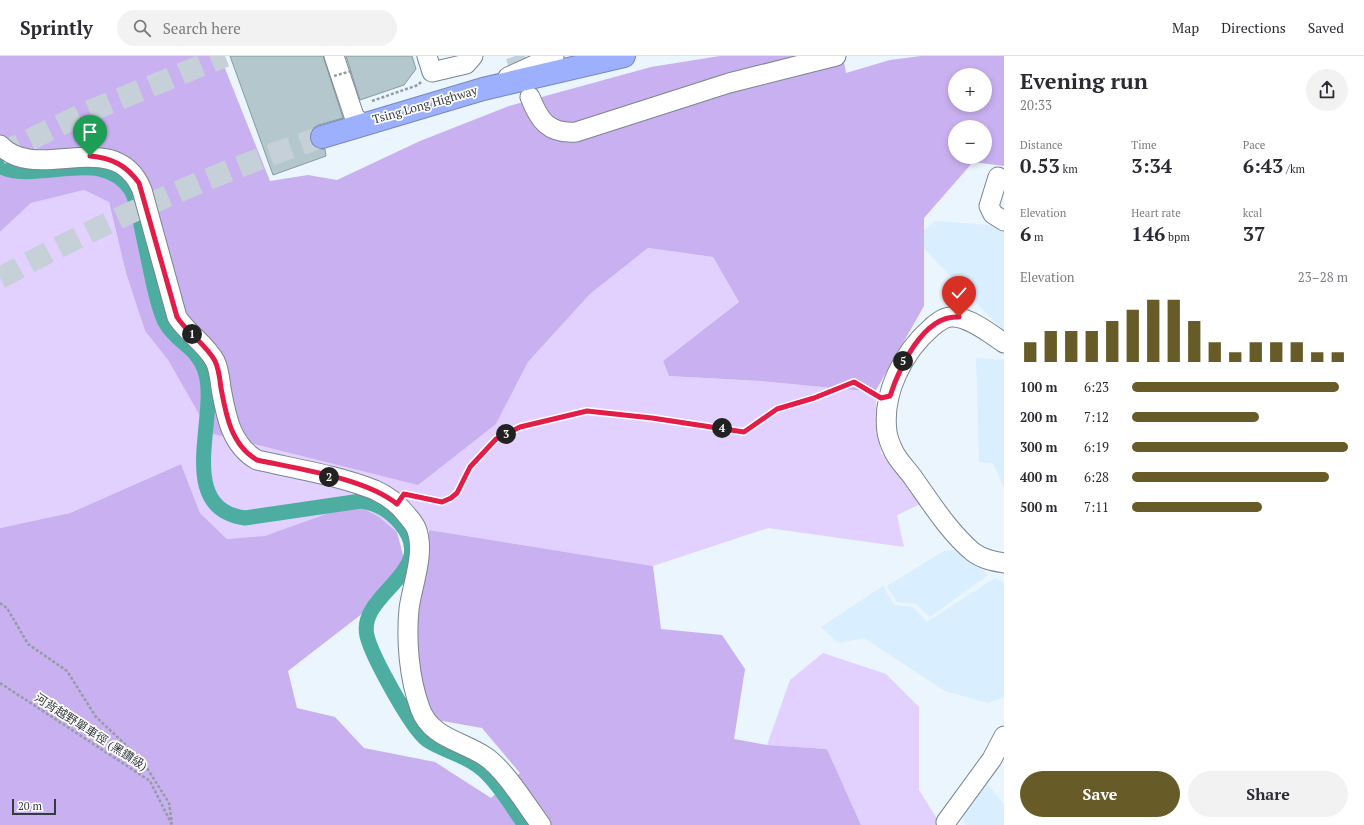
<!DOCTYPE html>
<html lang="en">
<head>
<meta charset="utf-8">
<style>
	:root { --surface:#fff; --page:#f2f2f3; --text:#2b2b33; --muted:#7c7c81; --line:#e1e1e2; --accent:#675b28 }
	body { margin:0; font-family:"PT Serif","Noto Sans TC",serif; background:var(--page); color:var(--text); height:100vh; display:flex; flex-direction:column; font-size:15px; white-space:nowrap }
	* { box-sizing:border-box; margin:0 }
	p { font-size:13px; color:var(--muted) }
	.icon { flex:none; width:22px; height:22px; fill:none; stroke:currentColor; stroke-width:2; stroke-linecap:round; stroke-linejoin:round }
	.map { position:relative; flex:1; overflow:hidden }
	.side { display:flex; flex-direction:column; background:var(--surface); width:360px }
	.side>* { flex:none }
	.controls { position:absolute; left:948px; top:12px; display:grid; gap:8px }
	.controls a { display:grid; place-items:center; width:44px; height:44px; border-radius:50%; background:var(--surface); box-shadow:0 2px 6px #0003; font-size:20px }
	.scale { position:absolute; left:12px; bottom:10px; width:44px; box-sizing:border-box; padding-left:4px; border:2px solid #353a3f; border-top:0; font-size:11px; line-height:14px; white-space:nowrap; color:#353a3f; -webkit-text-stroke:3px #fff; paint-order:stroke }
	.pin { position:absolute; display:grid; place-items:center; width:34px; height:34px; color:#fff; margin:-41px -17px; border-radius:50% 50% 50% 0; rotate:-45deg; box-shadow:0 0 4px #0007 }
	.pin .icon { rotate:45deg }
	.km { position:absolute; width:20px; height:20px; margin:-10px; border-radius:50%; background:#222; color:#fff; font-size:11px; line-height:20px; text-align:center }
	.round { display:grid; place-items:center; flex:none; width:42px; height:42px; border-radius:21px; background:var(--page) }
	.head { display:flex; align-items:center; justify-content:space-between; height:68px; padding:0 16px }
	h1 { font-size:22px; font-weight:700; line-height:30px }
	.stats { display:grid; grid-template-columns:repeat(3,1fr); gap:6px; height:68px; padding:4px 16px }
	.stats div { display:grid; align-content:center }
	.stats b { font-size:20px; font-weight:700 }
	.stats small { font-size:11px; font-weight:400 }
	.stats p { font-size:11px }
	.chart { height:112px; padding:8px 16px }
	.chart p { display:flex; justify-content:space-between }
	.chart svg { width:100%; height:72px; margin-top:4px; stroke:var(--accent); stroke-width:6 }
	.primary-button { display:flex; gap:8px; margin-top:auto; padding:8px 16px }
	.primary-button a { flex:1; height:46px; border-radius:24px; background:var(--accent); color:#fff; font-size:16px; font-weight:700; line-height:46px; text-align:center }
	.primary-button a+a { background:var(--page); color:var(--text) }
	ul { padding:0 16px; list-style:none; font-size:13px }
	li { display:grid; grid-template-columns:64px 48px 1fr; align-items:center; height:30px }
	li i { height:10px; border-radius:5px; background:var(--accent) }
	header { display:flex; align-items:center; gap:24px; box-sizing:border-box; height:56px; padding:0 20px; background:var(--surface); border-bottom:1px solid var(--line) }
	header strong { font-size:19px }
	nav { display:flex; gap:22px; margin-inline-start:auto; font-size:14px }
	.search { width:280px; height:36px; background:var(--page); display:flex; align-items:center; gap:10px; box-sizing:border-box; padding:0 14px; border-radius:22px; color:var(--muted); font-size:15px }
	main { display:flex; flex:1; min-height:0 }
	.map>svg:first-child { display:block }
	.built { fill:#d9eeff }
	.green { fill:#e2d1fe }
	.forest { fill:#c9b0f0; fill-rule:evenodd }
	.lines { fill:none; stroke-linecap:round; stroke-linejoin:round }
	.canal { stroke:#4dada1; stroke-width:15 }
	.building { fill:#b4c7cc; stroke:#899b9f }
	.minor-tunnel { stroke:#c6d0d8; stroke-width:19; stroke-dasharray:19 10; stroke-linecap:butt }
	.highway-tunnel { stroke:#c6d0d8; stroke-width:22; stroke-dasharray:22 11; stroke-linecap:butt }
	.minor-casing { stroke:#798590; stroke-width:21 }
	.highway-casing { stroke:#7887ba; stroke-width:24 }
	.path { stroke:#949ca3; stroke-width:2.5; stroke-dasharray:3 2; stroke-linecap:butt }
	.minor { stroke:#fff; stroke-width:19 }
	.highway { stroke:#9cb0fd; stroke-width:22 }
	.path-bridge { stroke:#949ca3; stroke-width:2.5; stroke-dasharray:3 2; stroke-linecap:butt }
	.route-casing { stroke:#fff; stroke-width:8 }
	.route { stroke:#e11d48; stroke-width:5 }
	.labels { text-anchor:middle; stroke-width:3.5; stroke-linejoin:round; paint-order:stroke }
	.street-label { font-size:12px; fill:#353a3f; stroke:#fff }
</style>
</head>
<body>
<header>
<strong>Sprintly</strong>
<div class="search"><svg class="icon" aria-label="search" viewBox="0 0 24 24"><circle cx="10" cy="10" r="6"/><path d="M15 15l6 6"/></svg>Search here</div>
<nav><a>Map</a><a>Directions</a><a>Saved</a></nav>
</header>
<main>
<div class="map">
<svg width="1004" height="769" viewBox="0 0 1004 769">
	<rect width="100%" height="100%" fill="#eaf5fe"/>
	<g class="built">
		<path d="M 935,165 L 1004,170 L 1004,275 L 915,183 Z"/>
		<path d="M 976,302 L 1004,304 L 1004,432 L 993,407 L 979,406 Z"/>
		<path d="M 963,493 L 988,519 L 930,561 L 916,548 L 897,546 L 887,530 L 944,495 Z"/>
		<path d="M 995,522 L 1004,527 L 1004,641 L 988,647 L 945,635 L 864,582 L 838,587 L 821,571 L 883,530 L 894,549 L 913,551 L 927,566 Z"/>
		<path d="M 987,728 L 1004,748 L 1004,769 L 965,769 L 963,759 Z"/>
	</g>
	<g class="green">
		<path d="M 84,134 L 109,146 L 126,217 L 145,275 L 168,304 L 211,377 L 496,368 L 528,306 L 590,238 L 648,192 L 713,201 L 739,246 L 663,305 L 669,320 L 760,325 L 875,336 L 881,397 L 931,443 L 897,459 L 904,491 L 768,472 L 653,510 L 429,474 L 397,476 L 378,460 L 354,448 L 265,481 L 227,483 L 200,457 L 181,408 L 70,457 L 0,472 L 0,176 L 31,147 Z"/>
		<path d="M 823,597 L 886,618 L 919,651 L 919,734 L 941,769 L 861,769 L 827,693 L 767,689 L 790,624 Z"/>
	</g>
	<g class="forest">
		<path d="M 0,0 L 220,0 L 270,125 L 308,119 L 337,124 L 420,85 L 509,50 L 651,11 L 720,0 L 843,0 L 846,17 L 890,4 L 921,0 L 1004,0 L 1004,110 L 973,106 L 924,162 L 924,250 L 875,336 L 760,325 L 669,320 L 663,305 L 739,246 L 713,201 L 648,192 L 590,238 L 528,306 L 496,368 L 418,429 L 210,377 L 168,304 L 145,275 L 126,217 L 109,146 L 84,134 L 31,147 L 0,176 ZM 955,19 L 985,19 L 985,49 L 955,49 ZM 955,71 L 985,71 L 985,101 L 955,101 Z"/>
		<path d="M 181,408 L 200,457 L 227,483 L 265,480 L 354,448 L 378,460 L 397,476 L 404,503 L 363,557 L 288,615 L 297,652 L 335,661 L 364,692 L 435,706 L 491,742 L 520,717 L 482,672 L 437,664 L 409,613 L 429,474 L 653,510 L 661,573 L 722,579 L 745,613 L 734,683 L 767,689 L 827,693 L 861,769 L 0,769 L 0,472 L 70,457 Z"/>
	</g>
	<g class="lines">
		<path class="canal" d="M 0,110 C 23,124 71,107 99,113 C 112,116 124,123 131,134 C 137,145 139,158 141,169 C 145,188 149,207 153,226 C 156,239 159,254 165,266 C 176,287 197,290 205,315 C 220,358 173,452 245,462 L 361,445 C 376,447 390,455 400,467 C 442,516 357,536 367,580 C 372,600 411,672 427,684 C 445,696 467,699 483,714 C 500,729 512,751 525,769"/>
	</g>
	<g class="building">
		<path d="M 230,0 L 323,0 L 343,62 L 318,69 L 313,72 L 310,78 L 310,84 L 313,90 L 319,93 L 325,93 L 326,100 L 273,119 Z"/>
		<path d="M 346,0 L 412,0 L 416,13 L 404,29 L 360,44 Z"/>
	</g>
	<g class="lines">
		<path class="minor-tunnel" d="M 515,0 L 526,30"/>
		<g class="highway-tunnel">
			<path d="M 0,98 L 85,57 L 225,0"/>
			<path d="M 0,222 C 103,166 211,118 322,81"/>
		</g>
		<g class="minor-casing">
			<g id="minor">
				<path d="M 334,0 L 354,60 L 362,68"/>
				<path d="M 427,0 L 432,16 L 466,8 L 473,0"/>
				<path d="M 508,21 L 554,0"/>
				<path d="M 530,41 C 539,64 548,78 576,76 L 729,27 L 836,0"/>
				<path d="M 0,89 C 37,129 115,68 142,134 L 177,261 C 187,277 206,288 215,305 C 219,313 220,324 221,332 C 226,360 231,389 257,404 C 296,413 337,419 375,434 C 386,439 398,448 406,458 C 409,462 414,467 416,472 C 426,496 412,529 409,553 C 406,584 409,622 420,652 C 430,682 463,685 486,701 C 505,714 527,750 541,769"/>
				<path d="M 998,121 L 989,150 L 993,158 L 1004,165"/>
				<path d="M 1004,287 C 991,278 969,261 953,261 C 945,260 938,266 932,271 C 903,296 882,337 887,376 C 888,383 891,390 894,396 C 899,406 908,414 914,423 C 931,447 950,477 973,496 C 982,503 993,505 1004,507"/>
				<path d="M 946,766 L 992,703 L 1004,680"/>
			</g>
		</g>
		<g class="highway-casing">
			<path id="highway" d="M 322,81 L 483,33 L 624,0"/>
		</g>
		<g class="path">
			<path d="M 372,45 L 418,29 L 421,26"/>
			<path d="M 413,440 L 442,446 L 451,442 L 457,437 L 470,411 L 496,383 L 520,371 L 587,355 L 652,362 L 744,376 L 777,353 L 814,342 L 853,326 L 874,338"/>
			<path d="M 0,547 L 7,552 L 28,588 L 67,615 L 96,661 L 142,704 L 169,747 L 172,767"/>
			<path d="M 0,627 L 150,725 L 172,769"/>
		</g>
		<use href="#minor" class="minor"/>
		<use href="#highway" class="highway"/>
		<path class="path-bridge" d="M 334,20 L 351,15"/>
	</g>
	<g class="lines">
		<g class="route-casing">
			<path id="route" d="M 90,100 C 112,102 126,109 139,127 L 177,261 C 187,277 206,288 215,305 C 219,313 220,324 221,332 C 226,359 231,389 257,404 C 298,413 365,422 397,448 L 404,438 L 442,446 L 451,442 L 457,437 L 470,411 L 496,383 L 520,371 L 587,355 L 652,362 L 744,376 L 777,353 L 814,342 L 854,326 L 881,342 L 890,340 C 899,313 923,258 959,261"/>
		</g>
		<use href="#route" class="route"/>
	</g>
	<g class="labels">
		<g class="street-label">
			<text transform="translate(425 49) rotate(-16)" y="4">Tsing Long Highway</text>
			<text transform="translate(91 676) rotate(33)" y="4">河背越野單車徑 (黑鑽級)</text>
		</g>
	</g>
</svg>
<div class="controls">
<a>+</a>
<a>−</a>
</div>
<div class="scale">20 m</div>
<div class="pin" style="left:90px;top:100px;background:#1e9e55"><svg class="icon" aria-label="arrive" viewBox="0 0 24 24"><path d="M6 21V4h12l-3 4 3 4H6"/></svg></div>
<div class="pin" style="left:959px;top:261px;background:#d93025"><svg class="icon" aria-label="check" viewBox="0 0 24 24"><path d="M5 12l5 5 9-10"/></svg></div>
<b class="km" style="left:192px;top:278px">1</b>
<b class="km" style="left:329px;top:421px">2</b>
<b class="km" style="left:506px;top:378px">3</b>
<b class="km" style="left:722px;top:372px">4</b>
<b class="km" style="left:903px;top:305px">5</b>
</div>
<section class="side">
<div class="head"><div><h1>Evening run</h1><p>20:33</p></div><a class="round"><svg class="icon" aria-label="share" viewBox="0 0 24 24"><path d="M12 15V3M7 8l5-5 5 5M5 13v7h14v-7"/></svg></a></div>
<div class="stats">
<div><p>Distance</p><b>0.53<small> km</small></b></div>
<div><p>Time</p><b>3:34</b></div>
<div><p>Pace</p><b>6:43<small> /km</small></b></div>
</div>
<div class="stats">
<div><p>Elevation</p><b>6<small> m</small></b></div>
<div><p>Heart rate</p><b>146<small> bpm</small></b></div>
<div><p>kcal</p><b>37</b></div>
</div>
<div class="chart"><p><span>Elevation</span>23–28 m</p>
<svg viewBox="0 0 160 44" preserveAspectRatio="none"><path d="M5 44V32M15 44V25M25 44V25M35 44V25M45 44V19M55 44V12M65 44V6M75 44V6M85 44V19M95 44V32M105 44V38M115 44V32M125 44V32M135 44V32M145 44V38M155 44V38"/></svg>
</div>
<ul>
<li><b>100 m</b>6:23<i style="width:96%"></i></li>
<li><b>200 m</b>7:12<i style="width:59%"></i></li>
<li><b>300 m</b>6:19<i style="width:100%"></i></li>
<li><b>400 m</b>6:28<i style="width:91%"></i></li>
<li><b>500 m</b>7:11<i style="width:60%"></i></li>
</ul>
<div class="primary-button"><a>Save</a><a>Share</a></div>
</section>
</main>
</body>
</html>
